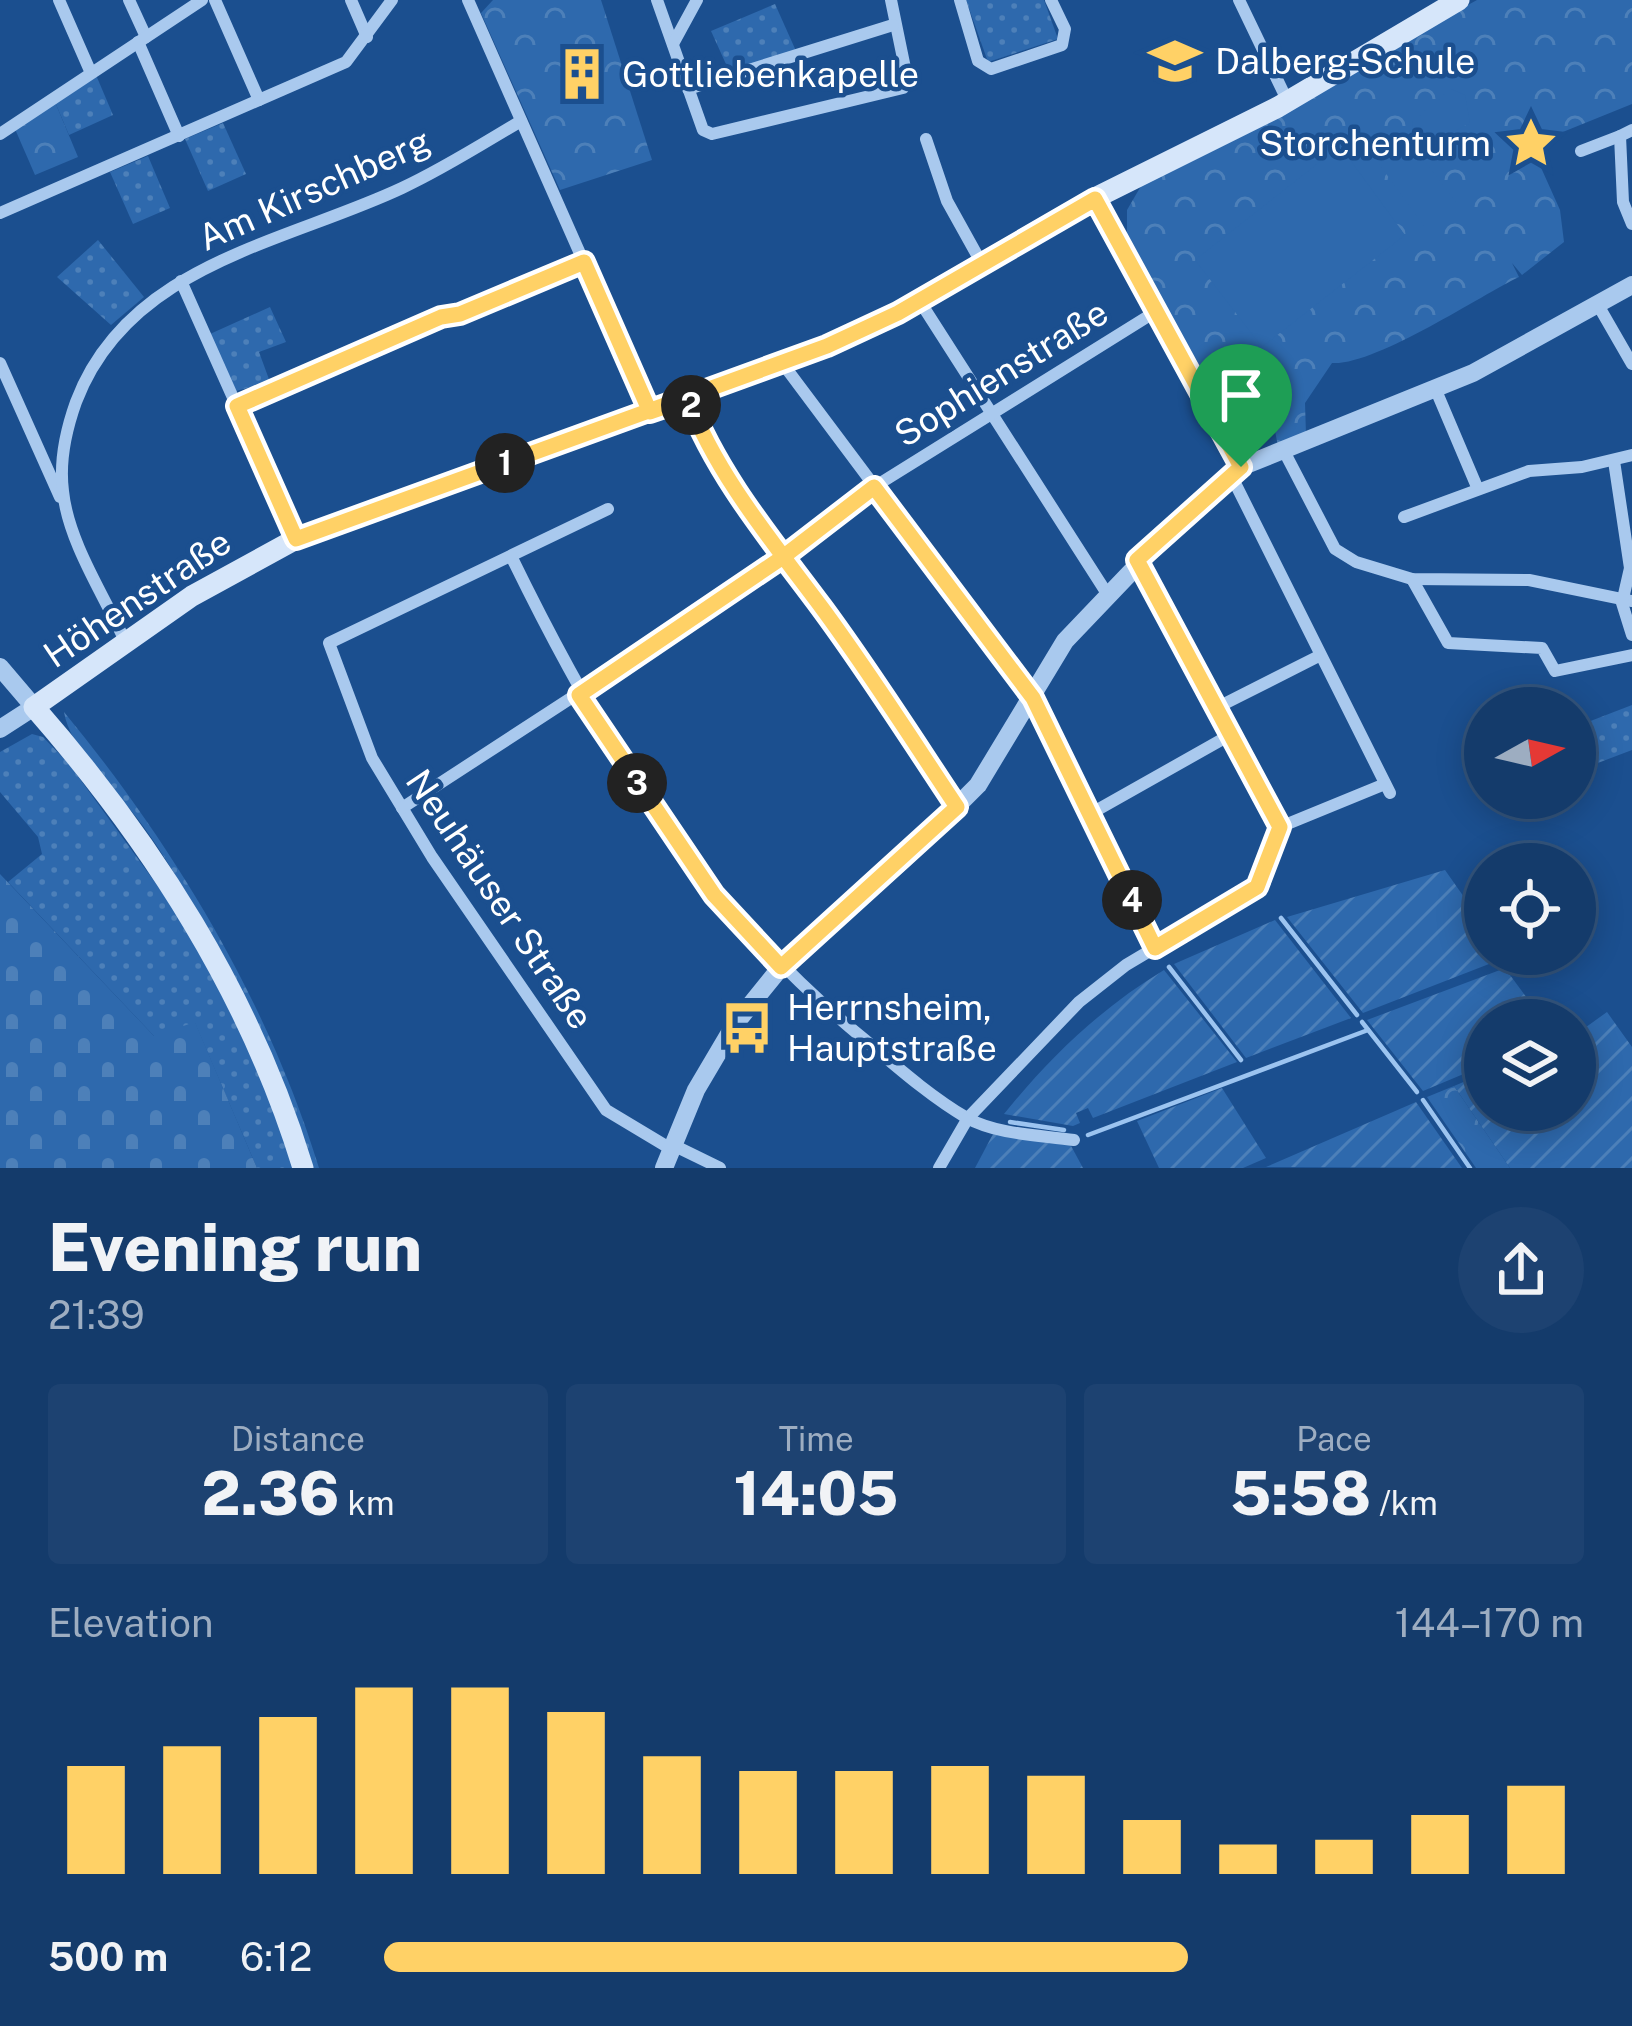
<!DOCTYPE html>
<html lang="en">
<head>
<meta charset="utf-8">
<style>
	:root { --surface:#143b6b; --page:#1d4271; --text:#f1f3f6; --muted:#9dadc1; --line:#33557e; --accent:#ffd166 }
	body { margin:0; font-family:"Public Sans",sans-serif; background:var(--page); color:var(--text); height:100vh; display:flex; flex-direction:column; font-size:45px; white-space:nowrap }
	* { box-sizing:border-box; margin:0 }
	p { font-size:39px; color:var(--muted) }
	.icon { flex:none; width:66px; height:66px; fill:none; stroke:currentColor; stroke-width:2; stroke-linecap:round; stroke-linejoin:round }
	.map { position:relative; height:1168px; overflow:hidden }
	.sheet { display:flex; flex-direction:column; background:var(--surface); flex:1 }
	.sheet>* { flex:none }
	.needle { width:78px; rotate:82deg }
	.fabs { position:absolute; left:1464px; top:687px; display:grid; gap:24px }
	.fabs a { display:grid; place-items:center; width:132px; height:132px; border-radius:50%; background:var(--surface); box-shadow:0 6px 30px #0003,0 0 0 3px var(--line); font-size:60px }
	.pin { position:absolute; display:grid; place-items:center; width:102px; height:102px; color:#fff; margin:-123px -51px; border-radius:50% 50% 50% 0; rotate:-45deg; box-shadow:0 0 12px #0007 }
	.pin .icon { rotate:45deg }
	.km { position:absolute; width:60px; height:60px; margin:-30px; border-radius:50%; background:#222; color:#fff; font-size:33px; line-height:60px; text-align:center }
	.round { display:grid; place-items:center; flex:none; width:126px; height:126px; border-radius:63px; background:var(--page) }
	.headline { display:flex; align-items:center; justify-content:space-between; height:204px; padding:0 48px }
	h1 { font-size:66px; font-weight:800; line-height:90px }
	.stats { display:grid; grid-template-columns:repeat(3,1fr); gap:18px; height:204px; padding:12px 48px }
	.stats div { display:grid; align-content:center; border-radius:12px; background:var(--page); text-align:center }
	.stats b { font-size:60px; font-weight:800 }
	.stats small { font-size:33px; font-weight:400 }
	.stats p { font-size:33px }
	.chart { height:336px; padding:24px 48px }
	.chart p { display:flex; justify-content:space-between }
	.chart svg { width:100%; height:216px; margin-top:12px; stroke:var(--accent); stroke-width:6 }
	ul { padding:0 48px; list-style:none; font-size:39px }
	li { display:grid; grid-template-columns:192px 144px 1fr; align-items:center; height:90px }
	li i { height:30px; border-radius:15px; background:var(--accent) }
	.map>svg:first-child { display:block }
	.grass { fill:url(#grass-dots) }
	.forest { fill:url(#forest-crowns) }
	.cemetery { fill:url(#cemetery-stones) }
	.garden { fill:url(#garden-furrows) }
	.pitch { fill:#2e69ad }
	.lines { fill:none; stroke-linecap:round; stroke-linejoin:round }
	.stream { stroke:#9cc4f0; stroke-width:4.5 }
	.minor { stroke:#a9c9ee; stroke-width:12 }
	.tertiary { stroke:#a9c9ee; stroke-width:18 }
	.secondary { stroke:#d6e6fa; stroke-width:21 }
	.route-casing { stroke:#fff; stroke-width:24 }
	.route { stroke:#ffd166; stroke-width:15 }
	.labels { text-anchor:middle; stroke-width:9; stroke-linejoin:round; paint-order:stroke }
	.poi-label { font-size:36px; fill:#fff; stroke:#1b4f8f; text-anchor:start }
	.street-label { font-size:36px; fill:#fff; stroke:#1b4f8f }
</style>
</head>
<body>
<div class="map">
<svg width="1632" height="1168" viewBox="0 0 1632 1168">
	<defs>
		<pattern id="grass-dots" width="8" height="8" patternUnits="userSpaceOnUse" patternTransform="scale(3)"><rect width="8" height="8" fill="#2e69ad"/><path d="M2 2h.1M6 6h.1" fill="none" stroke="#4d80b9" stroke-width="1.8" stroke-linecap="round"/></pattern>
		<pattern id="forest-crowns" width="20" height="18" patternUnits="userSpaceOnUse" patternTransform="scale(3)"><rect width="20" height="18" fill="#2e69ad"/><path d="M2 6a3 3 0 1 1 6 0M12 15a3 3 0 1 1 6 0" fill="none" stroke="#4d80b9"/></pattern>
		<pattern id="cemetery-stones" width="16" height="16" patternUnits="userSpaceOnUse" patternTransform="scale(3)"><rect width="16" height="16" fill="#2e69ad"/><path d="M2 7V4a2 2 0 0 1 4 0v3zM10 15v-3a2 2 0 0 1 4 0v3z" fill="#4d80b9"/></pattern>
		<pattern id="garden-furrows" width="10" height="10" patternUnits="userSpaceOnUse" patternTransform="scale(3)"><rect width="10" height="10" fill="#2e69ad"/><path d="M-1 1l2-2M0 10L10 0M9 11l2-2" fill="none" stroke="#4d80b9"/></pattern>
	</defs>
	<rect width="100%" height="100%" fill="#1b4f8f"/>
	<g class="grass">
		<path d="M 966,0 L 1044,0 L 1058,39 L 988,62 Z"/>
		<path d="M 775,4 L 796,51 L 730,73 L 711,31 Z"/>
		<path d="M 96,75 L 113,115 L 69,135 L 55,102 Z"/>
		<path d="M 223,123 L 246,174 L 208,191 L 185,139 Z"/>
		<path d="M 148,156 L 170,208 L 133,224 L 110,172 Z"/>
		<path d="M 98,240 L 144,297 L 111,325 L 57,277 Z"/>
		<path d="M 270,307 L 286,342 L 259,352 L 270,382 L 236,391 L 210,334 Z"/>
		<path d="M 1632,705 L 1632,750 L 1582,769 L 1575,727 Z"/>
		<path d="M 64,712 C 173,844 268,1001 319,1168 L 310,1168 C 260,1053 217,928 143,826 C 119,792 71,753 64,712 Z"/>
		<path d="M 32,734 L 43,737 L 69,764 L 189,929 L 236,1017 L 296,1168 L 257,1168 L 195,1023 L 155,1037 L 8,882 L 42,854 L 38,837 L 0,792 L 0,752 Z"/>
	</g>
	<g class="forest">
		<path d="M 493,0 L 601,0 L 652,160 L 560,190 L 481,13 Z"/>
		<path d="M 1477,0 L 1632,0 L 1632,104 L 1543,140 L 1534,152 L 1560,210 L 1564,242 L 1522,275 L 1512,263 L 1519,277 C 1481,295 1375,366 1332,363 L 1305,403 L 1306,435 L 1278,446 L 1274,426 L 1259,430 L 1261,437 L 1236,434 L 1224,426 L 1127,244 L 1127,210 L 1141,186 Z"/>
		<path d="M 55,102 L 78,157 L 35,175 L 15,129 Z"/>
		<path d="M 1454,1086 L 1510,1168 L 1476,1168 L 1427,1097 Z"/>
	</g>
	<path class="cemetery" d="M 0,874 L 154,1036 L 195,1022 L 257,1168 L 0,1168 Z"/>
	<g class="garden">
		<path d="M 1445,870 L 1485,927 L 1485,954 L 1507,957 L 1363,1013 L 1287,917 Z"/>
		<path d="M 1275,920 L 1351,1018 L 1246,1058 L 1174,964 Z"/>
		<path d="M 1164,970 L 1237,1062 L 1093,1118 L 1088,1108 L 1076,1113 L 1080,1123 L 1073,1126 L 1004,1114 C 1050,1057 1101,1008 1164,970 Z"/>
		<path d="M 1500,970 L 1510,975 L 1543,1020 L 1485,1020 L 1485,1065 L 1423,1091 L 1367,1020 Z"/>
		<path d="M 1607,1012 L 1632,1047 L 1632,1168 L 1510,1168 L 1454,1086 L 1485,1073 L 1485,1110 L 1575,1110 L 1575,1035 Z"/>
		<path d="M 1222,1088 L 1266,1158 L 1243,1168 L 1159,1168 L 1137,1121 Z"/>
		<path d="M 1416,1102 L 1462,1168 L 1266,1167 Z"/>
		<path d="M 993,1134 L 1070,1144 L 1083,1168 L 975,1168 Z"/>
	</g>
	<g class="pitch">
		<path d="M 1451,89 L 1465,95 L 1470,123 L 1423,148 L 1412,134 L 1413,121 Z"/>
		<path d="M 1410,142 L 1456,202 L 1424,226 L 1379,164 Z"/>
		<path d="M 1340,146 L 1405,235 L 1262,347 L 1195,260 Z"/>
	</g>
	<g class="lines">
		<g class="stream">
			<path d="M 1281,918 L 1357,1015"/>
			<path d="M 1169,967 L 1241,1060"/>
			<path d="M 1362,1022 L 1417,1092"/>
			<path d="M 1423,1100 L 1470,1168"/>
			<path d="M 1010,1122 L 1064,1130"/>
			<path d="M 1088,1135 L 1368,1030"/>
		</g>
		<g class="minor">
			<path d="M 59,0 L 91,73"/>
			<path d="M 129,0 L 146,37"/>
			<path d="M 215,0 L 259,100"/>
			<path d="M 351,0 L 367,37"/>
			<path d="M 468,0 L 650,412"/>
			<path d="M 657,0 L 703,130 L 712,134 L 903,88 L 906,73 L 891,0"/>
			<path d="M 960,0 L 978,61 L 991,69 L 1062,45 L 1065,29 L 1051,0"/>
			<path d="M 1239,0 L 1288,102"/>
			<path d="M 138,42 L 179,136"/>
			<path d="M 673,44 L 697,0"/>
			<path d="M 688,89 L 893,25"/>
			<path d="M 1632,130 L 1620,136 L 1623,202 L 1632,224"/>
			<path d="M 0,134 L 202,0"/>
			<path d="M 926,139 L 947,201 L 982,264"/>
			<path d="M 1581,151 L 1620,136"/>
			<path d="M 1095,198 L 1241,467"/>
			<path d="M 0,213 L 346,62 L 392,0"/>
			<path d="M 181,281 L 296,539"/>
			<path d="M 919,300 L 1106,592"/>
			<path d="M 1598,305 L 1632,364"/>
			<path d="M 0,363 L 60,497"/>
			<path d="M 783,364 L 1033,698 L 1155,948"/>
			<path d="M 1435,388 L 1477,487"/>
			<path d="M 688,399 L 708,446 L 957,807"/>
			<path d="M 237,405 L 441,317 L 461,314 L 584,262"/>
			<path d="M 1285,453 L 1335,549 L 1356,562 L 1412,579 L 1529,580 L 1632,601"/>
			<path d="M 1614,461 L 1630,568 L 1622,603 L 1632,635"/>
			<path d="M 1231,475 L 1390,793"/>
			<path d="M 608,509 L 329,643 L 372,758 L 432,857 L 606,1110 L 671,1149"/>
			<path d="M 1404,517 L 1529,471 L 1582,467 L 1632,455"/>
			<path d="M 511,556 C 603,745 700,905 865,1040 C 897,1067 931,1097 967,1118 C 998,1135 1040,1135 1074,1140"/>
			<path d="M 1137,560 L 1280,827"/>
			<path d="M 1412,579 L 1448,643 L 1542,648 L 1555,671 L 1632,655"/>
			<path d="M 126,643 C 105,597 68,542 63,491 C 59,460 66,430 76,402 C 128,264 285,243 402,188 C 443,169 482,144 521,121"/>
			<path d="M 1216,708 L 1317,657"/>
			<path d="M 402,808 L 694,618 L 874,487 L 1155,312"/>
			<path d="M 1090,814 L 1230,735"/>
			<path d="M 673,1145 L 720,1168"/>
			<path d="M 939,1168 L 968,1118 L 1079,1002 L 1126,965 L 1257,887 L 1280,827 L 1385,784"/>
		</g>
		<g class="tertiary">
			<path d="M 0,667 L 34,707 L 0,729"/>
			<path d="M 664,1168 L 696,1090 L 735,1024 L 781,967 L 904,859 L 978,785 L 1065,641 L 1192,508 L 1241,467 L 1473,373 L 1632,285"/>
		</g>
		<path class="secondary" d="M 303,1168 C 250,994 153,843 34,707 L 192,596 L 296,539 L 827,346 L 898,312 L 1095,198 L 1278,107 L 1459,0"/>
	</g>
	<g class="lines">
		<g class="route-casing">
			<path id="route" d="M 1241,467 L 1095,199 L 898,313 L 827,346 L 296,539 L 237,406 L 441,317 L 460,314 L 584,262 L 650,412 L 688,399 C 717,476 773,542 822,608 C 870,673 913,741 957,807 L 781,967 L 714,895 L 579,695 L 783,557 L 874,487 L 1033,698 L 1155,948 L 1257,887 L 1280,827 L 1137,560 L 1241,467"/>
		</g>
		<use href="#route" class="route"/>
	</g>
	<defs>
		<g id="school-bare" transform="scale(4.14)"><path d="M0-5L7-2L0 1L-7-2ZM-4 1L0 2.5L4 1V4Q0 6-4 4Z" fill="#ffd166" stroke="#1b4f8f" stroke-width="2.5" paint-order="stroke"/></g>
		<g id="building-bare" transform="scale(4.14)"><path d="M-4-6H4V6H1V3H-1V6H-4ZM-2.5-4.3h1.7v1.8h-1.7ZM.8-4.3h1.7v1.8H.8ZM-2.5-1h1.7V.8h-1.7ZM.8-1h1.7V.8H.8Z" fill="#ffd166" stroke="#1b4f8f" stroke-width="2.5" paint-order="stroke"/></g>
		<g id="sight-bare" transform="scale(4.14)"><path d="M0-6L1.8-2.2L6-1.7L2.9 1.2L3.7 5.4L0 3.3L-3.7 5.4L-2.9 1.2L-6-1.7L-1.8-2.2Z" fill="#ffd166" stroke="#1b4f8f" stroke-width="2.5" paint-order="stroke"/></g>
		<g id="bus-bare" transform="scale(4.14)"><path d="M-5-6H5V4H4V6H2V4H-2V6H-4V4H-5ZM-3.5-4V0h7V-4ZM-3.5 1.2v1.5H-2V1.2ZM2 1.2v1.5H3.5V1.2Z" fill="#ffd166" stroke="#1b4f8f" stroke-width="2.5" paint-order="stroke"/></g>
	</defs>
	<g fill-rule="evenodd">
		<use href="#school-bare" x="1175" y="61"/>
		<use href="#building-bare" x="582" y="74"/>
		<use href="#sight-bare" x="1531" y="143"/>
		<use href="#bus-bare" x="747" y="1028"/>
	</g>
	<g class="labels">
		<g class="poi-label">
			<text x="1215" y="74">Dalberg-Schule</text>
			<text x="622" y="87">Gottliebenkapelle</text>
			<text x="1491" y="156" text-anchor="end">Storchenturm</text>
			<text x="787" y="1020">Herrnsheim,<tspan x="787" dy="41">Hauptstraße</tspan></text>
		</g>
		<g class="street-label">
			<text transform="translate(314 189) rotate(-24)" y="13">Am Kirschberg</text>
			<text transform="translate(1001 373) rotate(-32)" y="13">Sophienstraße</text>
			<text transform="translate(137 598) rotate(-34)" y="13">Höhenstraße</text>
			<text transform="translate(500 899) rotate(56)" y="13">Neuhäuser Straße</text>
		</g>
	</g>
</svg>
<div class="fabs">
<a><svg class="needle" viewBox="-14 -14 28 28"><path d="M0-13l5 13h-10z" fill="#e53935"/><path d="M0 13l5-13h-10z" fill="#9dadc1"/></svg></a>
<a><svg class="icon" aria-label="locate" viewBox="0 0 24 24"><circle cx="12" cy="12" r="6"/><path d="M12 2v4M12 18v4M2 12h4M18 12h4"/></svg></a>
<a><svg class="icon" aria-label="layers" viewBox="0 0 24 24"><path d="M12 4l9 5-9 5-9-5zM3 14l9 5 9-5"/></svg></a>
</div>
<div class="pin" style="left:1241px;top:467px;background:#1e9e55"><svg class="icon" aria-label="arrive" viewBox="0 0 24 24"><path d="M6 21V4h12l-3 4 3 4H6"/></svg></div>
<b class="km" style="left:505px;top:463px">1</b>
<b class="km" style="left:691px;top:405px">2</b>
<b class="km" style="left:637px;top:783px">3</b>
<b class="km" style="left:1132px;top:900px">4</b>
</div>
<section class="sheet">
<div class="headline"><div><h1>Evening run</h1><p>21:39</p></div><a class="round"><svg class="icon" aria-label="share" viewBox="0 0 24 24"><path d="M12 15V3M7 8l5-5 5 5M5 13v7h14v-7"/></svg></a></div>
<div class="stats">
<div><p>Distance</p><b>2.36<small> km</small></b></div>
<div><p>Time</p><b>14:05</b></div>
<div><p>Pace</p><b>5:58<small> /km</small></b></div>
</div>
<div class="chart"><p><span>Elevation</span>144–170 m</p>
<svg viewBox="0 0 160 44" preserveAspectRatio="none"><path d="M5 44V22M15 44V18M25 44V12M35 44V6M45 44V6M55 44V11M65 44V20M75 44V23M85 44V23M95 44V22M105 44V24M115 44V33M125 44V38M135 44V37M145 44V32M155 44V26"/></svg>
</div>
<ul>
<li><b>500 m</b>6:12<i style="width:67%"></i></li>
</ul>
</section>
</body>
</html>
